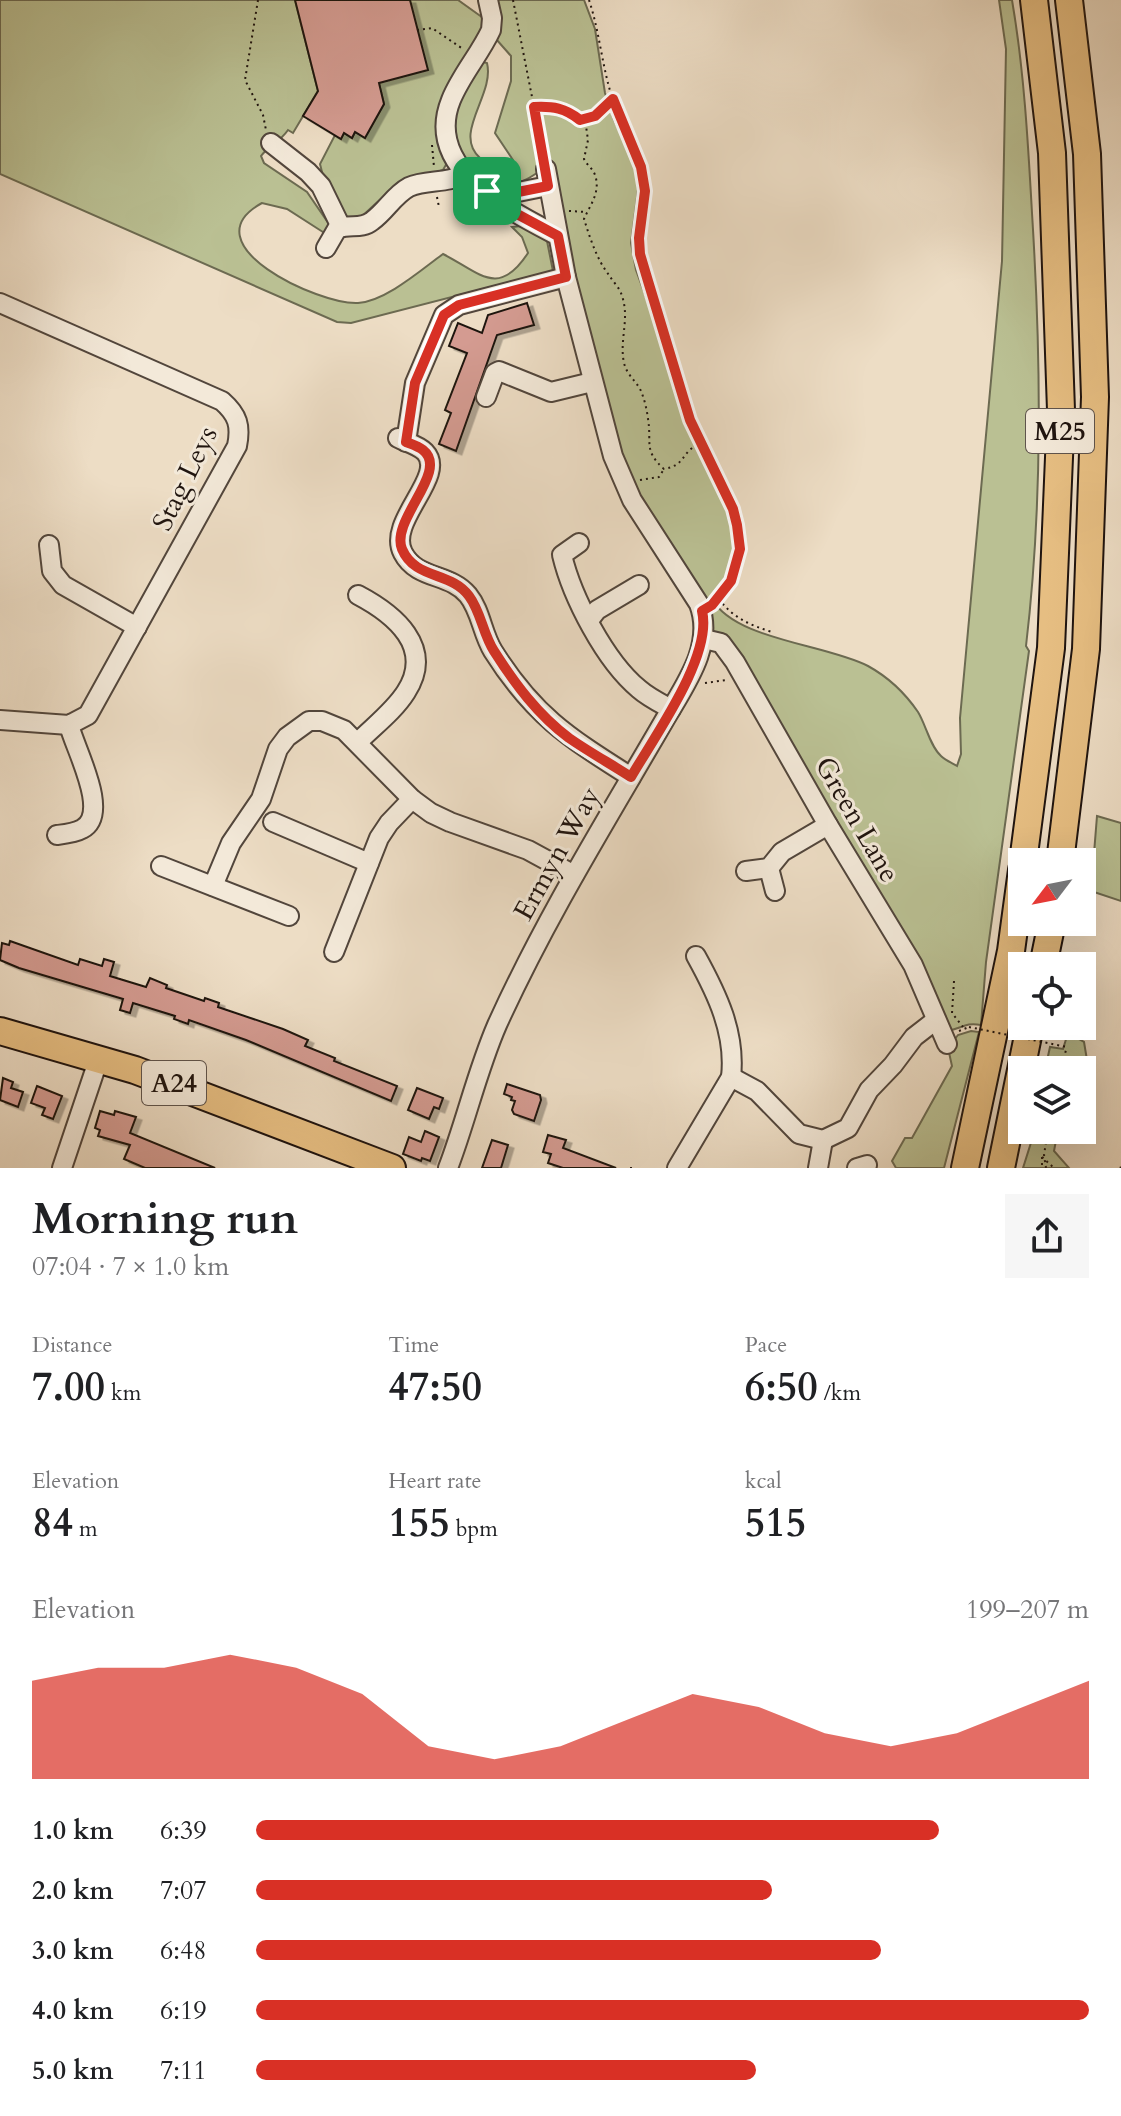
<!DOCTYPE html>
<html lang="en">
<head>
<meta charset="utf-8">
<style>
	:root { --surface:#fff; --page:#f6f6f6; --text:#202124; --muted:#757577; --accent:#d93025 }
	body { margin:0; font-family:Cardo,serif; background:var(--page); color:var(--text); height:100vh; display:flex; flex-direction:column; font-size:30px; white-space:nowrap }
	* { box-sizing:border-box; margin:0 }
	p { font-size:26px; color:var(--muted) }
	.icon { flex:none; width:44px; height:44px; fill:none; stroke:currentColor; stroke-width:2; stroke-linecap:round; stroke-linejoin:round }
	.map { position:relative; height:1168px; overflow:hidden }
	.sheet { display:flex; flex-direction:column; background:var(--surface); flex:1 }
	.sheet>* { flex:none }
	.needle { width:52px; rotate:238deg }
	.buttons { position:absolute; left:1008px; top:848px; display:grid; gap:16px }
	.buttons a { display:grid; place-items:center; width:88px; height:88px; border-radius:0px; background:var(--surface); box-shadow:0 8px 32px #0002; font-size:40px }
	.pin { position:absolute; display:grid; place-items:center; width:68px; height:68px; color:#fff; margin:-34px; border-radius:16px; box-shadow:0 4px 12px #0006 }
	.round { display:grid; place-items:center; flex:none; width:84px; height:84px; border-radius:0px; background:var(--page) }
	.overview { display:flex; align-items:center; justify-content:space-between; height:136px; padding:0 32px }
	h1 { font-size:44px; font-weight:700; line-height:60px }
	.stats { display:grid; grid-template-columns:repeat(3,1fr); gap:12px; height:136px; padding:8px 32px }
	.stats div { display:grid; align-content:center }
	.stats b { font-size:40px; font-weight:700 }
	.stats small { font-size:22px; font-weight:400 }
	.stats p { font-size:22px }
	.chart { height:224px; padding:16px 32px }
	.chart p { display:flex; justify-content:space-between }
	.chart svg { width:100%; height:144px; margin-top:8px; fill:var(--accent); opacity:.7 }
	ul { padding:0 32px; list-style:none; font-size:26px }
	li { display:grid; grid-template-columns:128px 96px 1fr; align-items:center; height:60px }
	li i { height:20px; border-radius:10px; background:var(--accent) }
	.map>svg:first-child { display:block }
	.green { fill:#bac093; stroke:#6c6a51; stroke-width:2 }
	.building { fill:#d49b91; stroke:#1f140f; stroke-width:2; filter:url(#shadow) }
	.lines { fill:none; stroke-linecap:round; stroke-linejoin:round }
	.minor-casing { stroke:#52463c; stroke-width:22 }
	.highway-casing { stroke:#1f140f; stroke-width:30 }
	.path { stroke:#1f140f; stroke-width:2; stroke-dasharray:2 4; stroke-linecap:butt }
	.minor { stroke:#f3e9d9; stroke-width:18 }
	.highway { stroke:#e6be82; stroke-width:26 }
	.path-bridge { stroke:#1f140f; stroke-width:2; stroke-dasharray:2 4; stroke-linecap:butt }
	.route-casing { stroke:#fff; stroke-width:16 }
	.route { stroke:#d93025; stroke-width:10 }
	.labels { text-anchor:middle; stroke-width:6; stroke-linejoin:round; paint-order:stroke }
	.shield { fill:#f3e9d9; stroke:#5f544c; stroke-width:2 }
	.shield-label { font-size:26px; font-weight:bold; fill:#1f140f }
	.street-label { font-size:28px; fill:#1f140f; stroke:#f3e9d9 }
</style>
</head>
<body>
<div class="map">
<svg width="1121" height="1168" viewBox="0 0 1121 1168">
	<defs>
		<filter id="shadow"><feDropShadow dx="5.5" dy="3.5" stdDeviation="0" flood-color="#0004"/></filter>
	</defs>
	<rect width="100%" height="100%" fill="#edddc5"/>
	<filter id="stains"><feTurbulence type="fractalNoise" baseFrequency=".0025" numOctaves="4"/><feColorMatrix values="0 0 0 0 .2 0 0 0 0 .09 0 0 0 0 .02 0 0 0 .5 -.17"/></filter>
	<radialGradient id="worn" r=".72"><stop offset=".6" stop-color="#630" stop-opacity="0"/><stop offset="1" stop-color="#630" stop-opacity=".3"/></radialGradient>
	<g class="green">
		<path d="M 0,0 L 295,0 L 318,91 L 293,133 L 288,130 C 279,143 269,145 261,156 L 264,163 L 307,192 L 331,227 L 326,234 L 287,209 L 262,203 C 187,244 319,305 358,303 C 386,301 421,270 443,254 C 479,272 498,299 528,253 L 522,237 L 512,227 L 521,226 L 547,241 L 553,271 L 351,323 L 337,322 L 0,174 Z"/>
		<path d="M 410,0 L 458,0 L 486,20 L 442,122 L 447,163 L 443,170 L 396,185 L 359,219 L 346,219 L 324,180 L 320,164 L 335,135 L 341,138 L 344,133 L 352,138 L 355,132 L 365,137 L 384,104 L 376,71 Z"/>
		<path d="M 491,0 L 584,0 L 595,29 L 605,93 L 614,120 L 637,167 L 638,190 L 631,243 L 636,270 L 656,324 L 686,426 L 734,525 L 735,550 L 730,571 L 712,599 C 735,640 825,644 868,666 C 888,677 905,693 918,712 C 926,725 930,746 941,756 C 945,760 952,763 957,766 L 961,754 L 960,718 L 1002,261 L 1006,49 L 999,0 L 1012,0 C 1024,70 1028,142 1032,213 C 1041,357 1043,502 1026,646 L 1029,651 L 986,962 L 981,1025 C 964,1022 962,1029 946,1031 L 639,507 L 610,431 L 552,177 L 537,173 C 506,194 476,192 460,155 C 457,148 452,139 452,131 C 453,105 466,83 479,61 L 487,63 C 495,95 452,133 480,158 C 485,164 495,167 501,172 L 513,160 L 495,133 L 511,81 L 511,56 L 496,39 Z"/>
		<path d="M 1097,816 L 1121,823 L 1121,901 L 1091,891 Z"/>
		<path d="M 971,1031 L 979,1032 L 944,1168 L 896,1168 L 892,1161 L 905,1138 L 912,1138 L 952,1066 L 948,1048 L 958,1035 Z"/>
		<path d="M 1068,1033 L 1084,1042 L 1087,1060 L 1076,1070 L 1045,1070 L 1050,1047 L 1063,1049 Z"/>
		<path d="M 1035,1130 L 1058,1130 L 1054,1151 L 1069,1168 L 1023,1168 Z"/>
	</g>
	<g class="building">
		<path d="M 295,0 L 410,0 L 428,70 L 379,83 L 384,104 L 365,138 L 355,132 L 352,138 L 344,133 L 341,139 L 303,116 L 318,91 Z"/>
		<path d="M 527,303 L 534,325 L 497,335 L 456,451 L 439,444 L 451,413 L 445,410 L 467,353 L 449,346 L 458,323 L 482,333 L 488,315 Z"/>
		<path d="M 10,941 L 78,965 L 80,959 L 102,966 L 104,959 L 114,962 L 110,976 L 146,987 L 150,978 L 167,985 L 166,988 L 204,1001 L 205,998 L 219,1003 L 218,1007 L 283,1029 L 308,1040 L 305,1046 L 335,1058 L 334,1061 L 397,1086 L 391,1101 L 246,1040 L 189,1020 L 188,1024 L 174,1019 L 175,1016 L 133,1003 L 130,1013 L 120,1010 L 123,999 L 19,968 L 0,960 L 2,943 L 9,945 Z"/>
		<path d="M 3,1078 L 13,1082 L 11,1088 L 23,1092 L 18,1107 L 0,1100 Z"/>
		<path d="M 507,1084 L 540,1095 L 541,1100 L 534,1121 L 514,1114 L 512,1110 L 515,1101 L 511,1100 L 512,1097 L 504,1094 Z"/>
		<path d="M 37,1086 L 62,1096 L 53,1119 L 42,1115 L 45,1108 L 31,1103 Z"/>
		<path d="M 417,1088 L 443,1098 L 439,1109 L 434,1107 L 429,1119 L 408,1110 Z"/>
		<path d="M 100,1111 L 114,1115 L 115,1111 L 136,1117 L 130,1133 L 215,1168 L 145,1168 L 124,1159 L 130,1145 L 98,1136 L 100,1130 L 95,1128 Z"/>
		<path d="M 425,1131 L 439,1137 L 430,1161 L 422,1158 L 421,1161 L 403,1154 L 409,1137 L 421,1142 Z"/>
		<path d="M 548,1135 L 566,1140 L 563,1148 L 616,1168 L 563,1168 L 548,1163 L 551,1154 L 543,1152 Z"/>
		<path d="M 492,1140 L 508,1145 L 501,1168 L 482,1168 Z"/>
	</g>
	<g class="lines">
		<g class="minor-casing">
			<g id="minor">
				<path d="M 488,0 L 492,18 L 491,30 C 480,54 461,75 451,100 C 423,169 509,210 558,236"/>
				<path d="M 271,143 L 308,172 L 321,186 L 341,227"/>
				<path d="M 487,191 L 513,193 L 548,186"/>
				<path d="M 326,248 L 337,229 C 349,223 361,230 372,221 C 386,211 394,195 409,187 C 426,179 449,184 463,174"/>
				<path d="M 0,303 L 222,401 C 238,415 241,426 237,446 L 88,715 L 69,725 L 0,720"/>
				<path d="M 486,397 L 495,373 L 499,371 L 551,392 L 592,382"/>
				<path d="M 398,438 C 406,442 418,445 425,452 C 448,476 386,521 403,553 C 417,580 450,573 468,595 C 481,611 482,633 493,651 C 534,716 568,737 631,777"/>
				<path d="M 406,442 L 415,383 L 444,315 L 459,305 L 566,277"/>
				<path d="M 579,543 L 562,555 C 572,597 605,661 639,689 C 648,697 660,703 671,709"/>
				<path d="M 49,545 L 52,571 L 63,585 L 137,627"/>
				<path d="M 358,595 C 394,614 435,647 406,692 C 394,711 374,726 358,742"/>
				<path d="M 590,619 L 597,610 L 639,585"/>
				<path d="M 704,639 L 721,643 L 735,662 L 828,825 L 913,965 L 947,1044"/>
				<path d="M 273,822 L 369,863"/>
				<path d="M 57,835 C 65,834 75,833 82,829 C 111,814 75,749 69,725"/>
				<path d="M 161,866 L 289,916"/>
				<path d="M 769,868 L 775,891"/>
				<path d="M 746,871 L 769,868 L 782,852 L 828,825"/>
				<path d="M 213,886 L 231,843 L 261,799 L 278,749 L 287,737 L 309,721 L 322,721 L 344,730 L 412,799 L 431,813 L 450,822 L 528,850 L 574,875"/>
				<path d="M 334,952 L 379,838 L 389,823 L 412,799"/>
				<path d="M 731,1077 L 757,1091 L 799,1134 L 823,1140 L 848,1128 L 869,1090 L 893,1065 L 914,1037 L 936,1020"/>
				<path d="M 62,1168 L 99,1058"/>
				<path d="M 448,1168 C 466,1121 477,1071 497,1025 C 545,919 606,821 664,721 C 684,686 715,646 699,604 L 632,500 L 613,456 L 566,277 L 546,169"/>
				<path d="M 677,1168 L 731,1077 C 736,1033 717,994 696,956"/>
				<path d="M 818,1168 L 823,1140"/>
				<path d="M 857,1168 L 867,1165"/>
			</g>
		</g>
		<g class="highway-casing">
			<g id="highway">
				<path d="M 1023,862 L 1051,648 L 1061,410 L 1052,153 L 1034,0"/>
				<path d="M 1060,862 L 1086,649 L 1095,397 L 1087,154 L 1069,0"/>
				<path d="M 1043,966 L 1052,922"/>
				<path d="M 0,1031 L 135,1070 L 392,1168"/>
				<path d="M 965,1168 L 1011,951 L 1022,870"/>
				<path d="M 1001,1168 L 1030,1026"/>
			</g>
		</g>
		<g class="path">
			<path d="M 258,0 L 245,80 L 263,115 L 266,130"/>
			<path d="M 513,0 L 543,153"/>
			<path d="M 589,0 C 600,33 602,68 613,100 C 621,123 636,144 641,168 C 647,193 639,215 640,240 C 640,254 644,268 648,282 C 663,328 674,376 690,421 C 706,463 736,499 740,545 C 742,567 728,588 713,604"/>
			<path d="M 417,30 L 432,28 L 463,49"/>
			<path d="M 534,107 C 556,106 570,110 586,126 L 588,140 L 584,159 C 587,165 593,169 595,175 C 601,192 590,205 584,219 C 590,238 597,260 609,275 C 613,282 620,288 622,296 C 630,319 619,340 624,363 C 627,375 635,380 640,389 C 644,397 647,410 648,419 C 652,443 643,450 664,469 C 686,465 681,453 698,444"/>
			<path d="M 581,120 L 595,116 L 612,100"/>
			<path d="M 432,145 L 434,167"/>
			<path d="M 437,197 L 439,207"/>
			<path d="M 569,211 L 586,212"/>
			<path d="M 640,480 L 659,477 L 664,469"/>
			<path d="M 719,599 C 733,618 750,625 772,632"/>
			<path d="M 705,683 L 726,680"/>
			<path d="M 954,981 L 952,1013 L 963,1027"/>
			<path d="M 959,1031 L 969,1027"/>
			<path d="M 1060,1070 L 1067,1047"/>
			<path d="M 1042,1157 L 1054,1168"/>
			<path d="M 1042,1157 L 1042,1168"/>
			<path d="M 630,1168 L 636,1168"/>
			<path d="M 1046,1168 L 1044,1155 L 1048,1130"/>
			<path d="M 1120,1168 L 1121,1167"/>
		</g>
		<use href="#minor" class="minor"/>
		<use href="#highway" class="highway"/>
		<path class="path-bridge" d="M 969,1027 L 1067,1047"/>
	</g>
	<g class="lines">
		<g class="route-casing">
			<path id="route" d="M 613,99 L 641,167 L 645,191 L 639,238 L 640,254 L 648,281 L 690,420 L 733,509 L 737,525 L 740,549 L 731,581 L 712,605 L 702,611 C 713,656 654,737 631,777 C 611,764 589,752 569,738 C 538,715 515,684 494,651 C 483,634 481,612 469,596 C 451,571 415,580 402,549 C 390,520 450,471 423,450 C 418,446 411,444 406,442 L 415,383 L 444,315 L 459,305 L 566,277 L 558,236 L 517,214 L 487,191 L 513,193 L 548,186 L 534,107 C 553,106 565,108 580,120 L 595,116 Z"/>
		</g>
		<use href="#route" class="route"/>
	</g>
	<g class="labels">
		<g class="shield">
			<rect x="1026" y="409" width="68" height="44" rx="6"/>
			<rect x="142" y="1061" width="64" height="44" rx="6"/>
		</g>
		<g class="shield-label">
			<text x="1060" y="440">M25</text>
			<text x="174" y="1092">A24</text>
		</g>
		<g class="street-label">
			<text transform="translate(184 478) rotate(-64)" y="10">Stag Leys</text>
			<text transform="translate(858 819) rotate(60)" y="10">Green Lane</text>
			<text transform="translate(556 853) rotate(-61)" y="10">Ermyn Way</text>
		</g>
	</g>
	<rect width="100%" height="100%" filter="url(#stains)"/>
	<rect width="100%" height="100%" fill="url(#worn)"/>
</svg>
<div class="buttons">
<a><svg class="needle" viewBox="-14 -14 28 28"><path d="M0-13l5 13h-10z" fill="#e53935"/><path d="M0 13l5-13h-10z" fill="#757577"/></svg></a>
<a><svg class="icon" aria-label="locate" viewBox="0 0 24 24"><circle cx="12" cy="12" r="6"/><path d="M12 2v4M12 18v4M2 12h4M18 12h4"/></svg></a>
<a><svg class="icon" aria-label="layers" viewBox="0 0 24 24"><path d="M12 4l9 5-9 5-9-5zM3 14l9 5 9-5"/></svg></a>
</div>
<div class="pin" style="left:487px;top:191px;background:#1e9e55"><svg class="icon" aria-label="arrive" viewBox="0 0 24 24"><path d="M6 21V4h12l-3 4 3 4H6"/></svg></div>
</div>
<section class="sheet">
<div class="overview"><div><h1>Morning run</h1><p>07:04 · 7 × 1.0 km</p></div><a class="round"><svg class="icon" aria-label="share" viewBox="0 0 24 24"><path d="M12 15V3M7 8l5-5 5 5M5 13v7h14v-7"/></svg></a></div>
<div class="stats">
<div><p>Distance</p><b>7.00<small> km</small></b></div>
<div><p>Time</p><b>47:50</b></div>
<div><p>Pace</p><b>6:50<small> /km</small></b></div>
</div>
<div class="stats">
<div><p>Elevation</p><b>84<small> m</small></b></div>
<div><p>Heart rate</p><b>155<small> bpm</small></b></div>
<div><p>kcal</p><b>515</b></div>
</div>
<div class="chart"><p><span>Elevation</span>199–207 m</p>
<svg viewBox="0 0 160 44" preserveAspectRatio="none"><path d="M0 44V14L10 10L20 10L30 6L40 10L50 18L60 34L70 38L80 34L90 26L100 18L110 22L120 30L130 34L140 30L150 22L160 14V44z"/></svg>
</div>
<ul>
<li><b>1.0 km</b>6:39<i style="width:82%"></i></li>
<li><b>2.0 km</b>7:07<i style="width:62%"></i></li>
<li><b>3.0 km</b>6:48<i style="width:75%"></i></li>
<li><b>4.0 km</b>6:19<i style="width:100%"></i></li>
<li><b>5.0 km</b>7:11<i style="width:60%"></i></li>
</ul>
</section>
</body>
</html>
